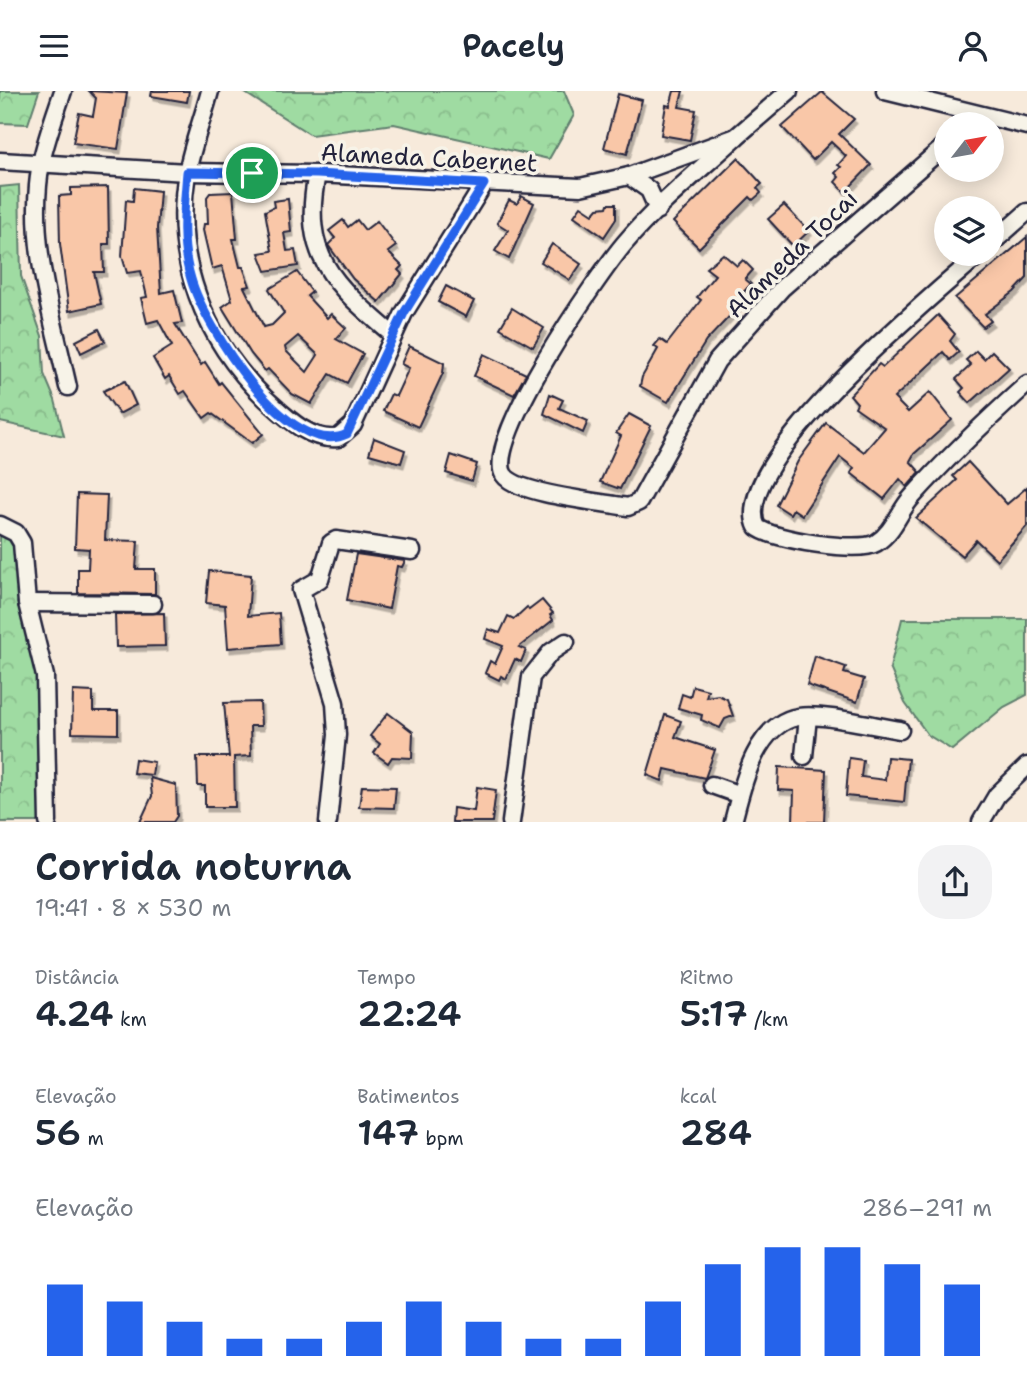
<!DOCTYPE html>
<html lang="pt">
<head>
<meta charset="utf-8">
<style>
	:root { --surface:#fff; --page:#f2f2f3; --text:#1f2937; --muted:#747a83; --accent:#2563eb }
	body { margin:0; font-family:"Shantell Sans",sans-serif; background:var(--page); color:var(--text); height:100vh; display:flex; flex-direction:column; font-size:26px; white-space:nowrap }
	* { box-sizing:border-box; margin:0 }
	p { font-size:23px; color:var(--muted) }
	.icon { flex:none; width:38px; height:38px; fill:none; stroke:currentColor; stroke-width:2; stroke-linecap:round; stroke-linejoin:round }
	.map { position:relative; height:731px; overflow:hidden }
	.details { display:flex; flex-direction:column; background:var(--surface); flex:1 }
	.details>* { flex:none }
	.needle { width:46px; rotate:59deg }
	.buttons { position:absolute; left:934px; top:21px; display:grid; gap:14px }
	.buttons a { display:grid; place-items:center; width:70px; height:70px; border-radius:50%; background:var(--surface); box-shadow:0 4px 18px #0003; font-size:35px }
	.pin { position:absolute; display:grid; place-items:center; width:60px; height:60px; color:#fff; margin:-30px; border:4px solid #fff; border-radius:50%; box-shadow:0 2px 7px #0007 }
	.round { display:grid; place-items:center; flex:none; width:74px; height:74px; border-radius:28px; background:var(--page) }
	.head { display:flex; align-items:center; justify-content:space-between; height:119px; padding:0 35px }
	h1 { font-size:38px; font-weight:600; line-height:52px }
	.stats { display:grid; grid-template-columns:repeat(3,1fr); gap:10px; height:119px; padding:7px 35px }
	.stats div { display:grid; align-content:center }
	.stats b { font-size:35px; font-weight:600 }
	.stats small { font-size:19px; font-weight:400 }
	.stats p { font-size:19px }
	.chart { height:196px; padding:14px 35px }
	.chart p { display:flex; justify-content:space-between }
	.chart svg { width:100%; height:126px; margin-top:7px; stroke:var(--accent); stroke-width:6 }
	header { display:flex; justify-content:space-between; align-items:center; height:91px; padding:0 35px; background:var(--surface); font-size:32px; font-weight:600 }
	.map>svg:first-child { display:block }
	.forest { fill:url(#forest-crowns); stroke:#607e6e; stroke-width:2 }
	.building { fill:#f9c7a8; stroke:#22223b; stroke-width:2; fill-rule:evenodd; filter:url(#shadow) }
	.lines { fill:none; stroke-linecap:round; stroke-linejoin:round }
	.minor-casing { stroke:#22223b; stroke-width:21 }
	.minor { stroke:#f7f3e8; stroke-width:16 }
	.route-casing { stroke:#fff; stroke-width:14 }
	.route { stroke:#2563eb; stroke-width:9 }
	.labels { text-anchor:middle; stroke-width:7; stroke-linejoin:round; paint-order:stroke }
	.street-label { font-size:24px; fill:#22223b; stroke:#f7f3e8 }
</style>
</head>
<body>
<header><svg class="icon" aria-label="menu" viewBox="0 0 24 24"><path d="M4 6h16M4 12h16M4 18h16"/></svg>Pacely<svg class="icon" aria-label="person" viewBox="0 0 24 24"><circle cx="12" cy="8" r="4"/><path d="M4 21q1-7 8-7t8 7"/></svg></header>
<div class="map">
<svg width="1027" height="731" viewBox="0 0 1027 731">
	<defs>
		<pattern id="forest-crowns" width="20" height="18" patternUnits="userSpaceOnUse" patternTransform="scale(1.75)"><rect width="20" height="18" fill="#9fdba2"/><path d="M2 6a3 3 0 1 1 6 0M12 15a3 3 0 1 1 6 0" fill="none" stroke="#89bc8c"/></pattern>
		<filter id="shadow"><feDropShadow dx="2.5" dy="4.5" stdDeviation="0" flood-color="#0004"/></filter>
	</defs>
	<rect width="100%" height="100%" fill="#f7eadb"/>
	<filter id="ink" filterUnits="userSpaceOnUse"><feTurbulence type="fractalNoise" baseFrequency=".0143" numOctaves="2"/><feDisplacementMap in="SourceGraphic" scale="14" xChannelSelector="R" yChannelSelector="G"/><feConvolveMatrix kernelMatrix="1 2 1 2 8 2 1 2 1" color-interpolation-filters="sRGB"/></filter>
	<g filter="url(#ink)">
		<g class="forest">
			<path d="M 0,0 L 39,0 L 28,33 L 0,32 Z"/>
			<path d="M 242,0 L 564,0 L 574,24 L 549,68 L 394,33 L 311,44 Z"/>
			<path d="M 19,94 L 21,185 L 42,245 L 44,283 L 55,309 L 64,345 L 0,331 L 0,96 Z"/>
			<path d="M 0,442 L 5,443 L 16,457 L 17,505 L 39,584 L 42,638 L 39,731 L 0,731 Z"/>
			<path d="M 902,528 L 1027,528 L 1027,604 L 1004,616 L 952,659 L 928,644 L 905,612 L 890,577 Z"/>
		</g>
		<g class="building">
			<path d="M 89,0 L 127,2 L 118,58 L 73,52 L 79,22 L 93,25 L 96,7 Z"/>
			<path d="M 152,0 L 189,0 L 187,11 L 151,5 Z"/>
			<path d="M 674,0 L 683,0 L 679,16 L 696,19 L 690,49 L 661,44 L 666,14 L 670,15 Z"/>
			<path d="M 822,1 L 854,28 L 839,43 L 871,74 L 845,101 L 835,91 L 839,86 L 835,82 L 841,76 L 838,74 L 846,65 L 831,51 L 813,69 L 782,36 Z"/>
			<path d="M 618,3 L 642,9 L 627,63 L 604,57 Z"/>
			<path d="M 738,67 L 762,93 L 757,97 L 761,102 L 753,109 L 750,106 L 699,157 L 673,131 Z"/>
			<path d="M 108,96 L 109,153 L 103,153 L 104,181 L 94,181 L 101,213 L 69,220 L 60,153 L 59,105 L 71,104 L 71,97 Z"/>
			<path d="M 134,97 L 160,100 L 157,137 L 161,202 L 174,199 L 182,232 L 175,233 L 201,274 L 205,271 L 219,293 L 221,291 L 263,343 L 252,352 L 211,322 L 204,327 L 185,300 L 180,303 L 169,285 L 165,288 L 153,267 L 172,255 L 158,229 L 147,232 L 141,207 L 147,206 L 141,180 L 127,182 L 122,165 L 126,109 L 133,110 Z"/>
			<path d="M 233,101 L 237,148 L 233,148 L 240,176 L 243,176 L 250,195 L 244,196 L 264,236 L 272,234 L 284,222 L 269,198 L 297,181 L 312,201 L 307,205 L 327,227 L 331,223 L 346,237 L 336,248 L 363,263 L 347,292 L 330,283 L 311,313 L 292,303 L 268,278 L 265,280 L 251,263 L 222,216 L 232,209 L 222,175 L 212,178 L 203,139 L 204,133 L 208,133 L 207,106 L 210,102 ZM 298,245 L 318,264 L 307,281 L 286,260 L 285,256 Z"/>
			<path d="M 521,105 L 534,112 L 509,168 L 495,160 L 508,139 L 497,132 L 509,109 L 517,113 Z"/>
			<path d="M 288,108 L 291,141 L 284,142 L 287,160 L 295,159 L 298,175 L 266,180 L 259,162 L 272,160 L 265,120 L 274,116 L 273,110 Z"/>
			<path d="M 608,113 L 616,113 L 616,128 L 604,146 L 574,125 L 581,115 L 593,123 L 598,117 L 607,116 Z"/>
			<path d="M 784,114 L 809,140 L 793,155 L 768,128 Z"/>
			<path d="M 343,129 L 348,136 L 357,129 L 365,139 L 377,130 L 396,155 L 388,161 L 402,175 L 398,179 L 402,183 L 379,211 L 353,188 L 328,154 L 335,147 L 329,140 Z"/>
			<path d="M 1027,146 L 1027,187 L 1014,201 L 985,223 L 991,230 L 983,236 L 955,207 Z"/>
			<path d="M 552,153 L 581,173 L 570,189 L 541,171 Z"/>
			<path d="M 723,163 L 737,175 L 743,169 L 753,179 L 745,188 L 751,193 L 736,209 L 741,213 L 706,250 L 668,311 L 640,295 L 642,286 L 658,258 L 654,255 L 660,248 L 667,253 L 701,209 L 697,206 L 715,184 L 706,177 Z"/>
			<path d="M 446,195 L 474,210 L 466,226 L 438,211 Z"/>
			<path d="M 512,217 L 544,237 L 533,256 L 500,237 Z"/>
			<path d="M 938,224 L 955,243 L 950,250 L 959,261 L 950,269 L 943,261 L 894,307 L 908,321 L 930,301 L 952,329 L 914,363 L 910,370 L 920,381 L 914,388 L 907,396 L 900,388 L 884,408 L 851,382 L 854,377 L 840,366 L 802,424 L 793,418 L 790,423 L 776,414 L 798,370 L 826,332 L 864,361 L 885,337 L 855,316 L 857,312 L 850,304 L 879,273 L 883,276 Z"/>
			<path d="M 99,238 L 105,250 L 81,262 L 76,250 Z"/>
			<path d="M 409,255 L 444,272 L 443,282 L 418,336 L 383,320 L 391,303 L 396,305 L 409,277 L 401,273 Z"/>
			<path d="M 976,260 L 984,268 L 992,260 L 1009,277 L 970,312 L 960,301 L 964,297 L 956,288 L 971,274 L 966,269 Z"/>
			<path d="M 484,263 L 526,283 L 514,304 L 474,285 Z"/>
			<path d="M 125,290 L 136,314 L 119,323 L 103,300 Z"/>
			<path d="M 550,303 L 563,309 L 559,317 L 588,330 L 583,342 L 544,323 Z"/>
			<path d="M 629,323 L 651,335 L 620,398 L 600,391 L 621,345 L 616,342 Z"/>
			<path d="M 374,347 L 405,359 L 401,372 L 369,363 Z"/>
			<path d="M 451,364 L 477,373 L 472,390 L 446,382 Z"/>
			<path d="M 968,371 L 1007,413 L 1027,396 L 1027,435 L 997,469 L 976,449 L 962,465 L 916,427 L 957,389 L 953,385 Z"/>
			<path d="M 77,403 L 107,404 L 105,449 L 138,450 L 136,478 L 155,478 L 155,503 L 78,502 L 78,478 L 88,478 L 89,458 L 75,457 Z"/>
			<path d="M 356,463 L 405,470 L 402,476 L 397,475 L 389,518 L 347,509 Z"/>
			<path d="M 209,480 L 251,484 L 248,525 L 279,522 L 281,553 L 228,557 L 225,514 L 206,512 Z"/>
			<path d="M 542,509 L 553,522 L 550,524 L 553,529 L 519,556 L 526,559 L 521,571 L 515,568 L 506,588 L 501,585 L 499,589 L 485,582 L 490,570 L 495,573 L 503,555 L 485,548 L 488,538 L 500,542 L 508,525 L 514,528 L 527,516 L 529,519 Z"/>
			<path d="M 164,522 L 165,555 L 116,556 L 115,523 Z"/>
			<path d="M 815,565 L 846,576 L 844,582 L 864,588 L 857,611 L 807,594 Z"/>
			<path d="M 693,595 L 708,599 L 706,606 L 718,604 L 727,608 L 733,625 L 725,628 L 720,637 L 701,629 L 702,624 L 678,617 L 682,603 L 690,606 Z"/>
			<path d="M 73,600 L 93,601 L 93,620 L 118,620 L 118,643 L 72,642 Z"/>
			<path d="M 260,611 L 261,635 L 250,635 L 251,665 L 234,666 L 235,716 L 205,716 L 205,695 L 198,695 L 197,666 L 229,666 L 224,612 Z"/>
			<path d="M 388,622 L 413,641 L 412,667 L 392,666 L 388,672 L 374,662 L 380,653 L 370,645 Z"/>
			<path d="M 665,624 L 681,630 L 675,646 L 715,659 L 705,687 L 665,678 L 662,690 L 647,684 Z"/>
			<path d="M 887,666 L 908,668 L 904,711 L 846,705 L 849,667 L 863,669 L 861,686 L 885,689 Z"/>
			<path d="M 135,668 L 154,671 L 152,684 L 133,682 Z"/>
			<path d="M 779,676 L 826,679 L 824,731 L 793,731 L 794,700 L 778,699 Z"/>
			<path d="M 150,687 L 176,694 L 177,725 L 173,731 L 140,731 L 152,705 Z"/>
			<path d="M 362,695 L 396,696 L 394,717 L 359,716 Z"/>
			<path d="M 477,696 L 496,699 L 492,731 L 452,731 L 453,717 L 474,720 Z"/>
		</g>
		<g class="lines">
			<g class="minor-casing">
				<g id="minor">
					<path d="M 63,0 C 55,24 46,48 41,72 C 27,148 52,223 68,296"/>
					<path d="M 210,0 C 203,27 192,55 187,82 C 172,167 204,249 266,308 C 286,326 309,350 338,347 L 353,334 L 404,222 L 484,93"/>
					<path d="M 885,0 L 1027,35"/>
					<path d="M 736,46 C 698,81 657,114 624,153 C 599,183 482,351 504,384 C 516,402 591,410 615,414 L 628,416 L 639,411 L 717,270 L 782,197 L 947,53"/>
					<path d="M 0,70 L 187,81 L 317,83 L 580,96 L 629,85 L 736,46 L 789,0"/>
					<path d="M 317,83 C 300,166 335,194 393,244"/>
					<path d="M 629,85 L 649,99 L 658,119"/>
					<path d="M 992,152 L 1027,121"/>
					<path d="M 980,163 C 935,203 726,374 757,436 C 772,449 860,462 876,452 C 894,441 899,420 912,406 C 948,366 987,329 1027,293"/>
					<path d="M 0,434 L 16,442 L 22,452 L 27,512 L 45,585 L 48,731"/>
					<path d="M 27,512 L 153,513"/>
					<path d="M 804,665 L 808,626"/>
					<path d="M 712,694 L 740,704"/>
					<path d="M 328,731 L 337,644 L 335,612 L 301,499 L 320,488 L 331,452 L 336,449 L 412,460"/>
					<path d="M 511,731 L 531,586 L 551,561 L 566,551"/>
					<path d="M 733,731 C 742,696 755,633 798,626 C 822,622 874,635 900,639"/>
					<path d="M 981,731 L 997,704 L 1027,675"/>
				</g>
			</g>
			<use href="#minor" class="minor"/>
		</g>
	</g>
	<g class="lines" filter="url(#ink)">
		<g class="route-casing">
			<path id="route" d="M 187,81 L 317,83 L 484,93 L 404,222 L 347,343 C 289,371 204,234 191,188 C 180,152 184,118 187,81 Z"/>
		</g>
		<use href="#route" class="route"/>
	</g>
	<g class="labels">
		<g class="street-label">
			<text transform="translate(429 67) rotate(3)" y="8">Alameda Cabernet</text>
			<text transform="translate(792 163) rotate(-44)" y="8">Alameda Tocai</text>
		</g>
	</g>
</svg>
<div class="buttons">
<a><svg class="needle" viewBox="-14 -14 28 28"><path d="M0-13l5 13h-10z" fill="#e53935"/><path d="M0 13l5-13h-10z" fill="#747a83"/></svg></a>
<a><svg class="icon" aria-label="layers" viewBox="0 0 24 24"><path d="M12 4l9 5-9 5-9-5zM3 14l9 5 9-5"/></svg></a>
</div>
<div class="pin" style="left:252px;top:82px;background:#1e9e55"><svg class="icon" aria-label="arrive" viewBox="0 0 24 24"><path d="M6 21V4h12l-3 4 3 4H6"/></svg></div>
</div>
<section class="details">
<div class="head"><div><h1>Corrida noturna</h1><p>19:41 · 8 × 530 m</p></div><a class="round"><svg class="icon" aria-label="share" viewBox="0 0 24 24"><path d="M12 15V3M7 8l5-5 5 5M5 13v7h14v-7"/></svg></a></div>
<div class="stats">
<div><p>Distância</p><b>4.24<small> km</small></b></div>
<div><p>Tempo</p><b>22:24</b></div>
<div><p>Ritmo</p><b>5:17<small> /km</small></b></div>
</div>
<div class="stats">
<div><p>Elevação</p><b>56<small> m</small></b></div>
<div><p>Batimentos</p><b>147<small> bpm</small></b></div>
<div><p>kcal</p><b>284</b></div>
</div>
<div class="chart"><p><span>Elevação</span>286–291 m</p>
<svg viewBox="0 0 160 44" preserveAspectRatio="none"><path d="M5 44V19M15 44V25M25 44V32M35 44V38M45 44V38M55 44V32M65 44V25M75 44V32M85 44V38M95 44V38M105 44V25M115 44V12M125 44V6M135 44V6M145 44V12M155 44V19"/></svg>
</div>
</section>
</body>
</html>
